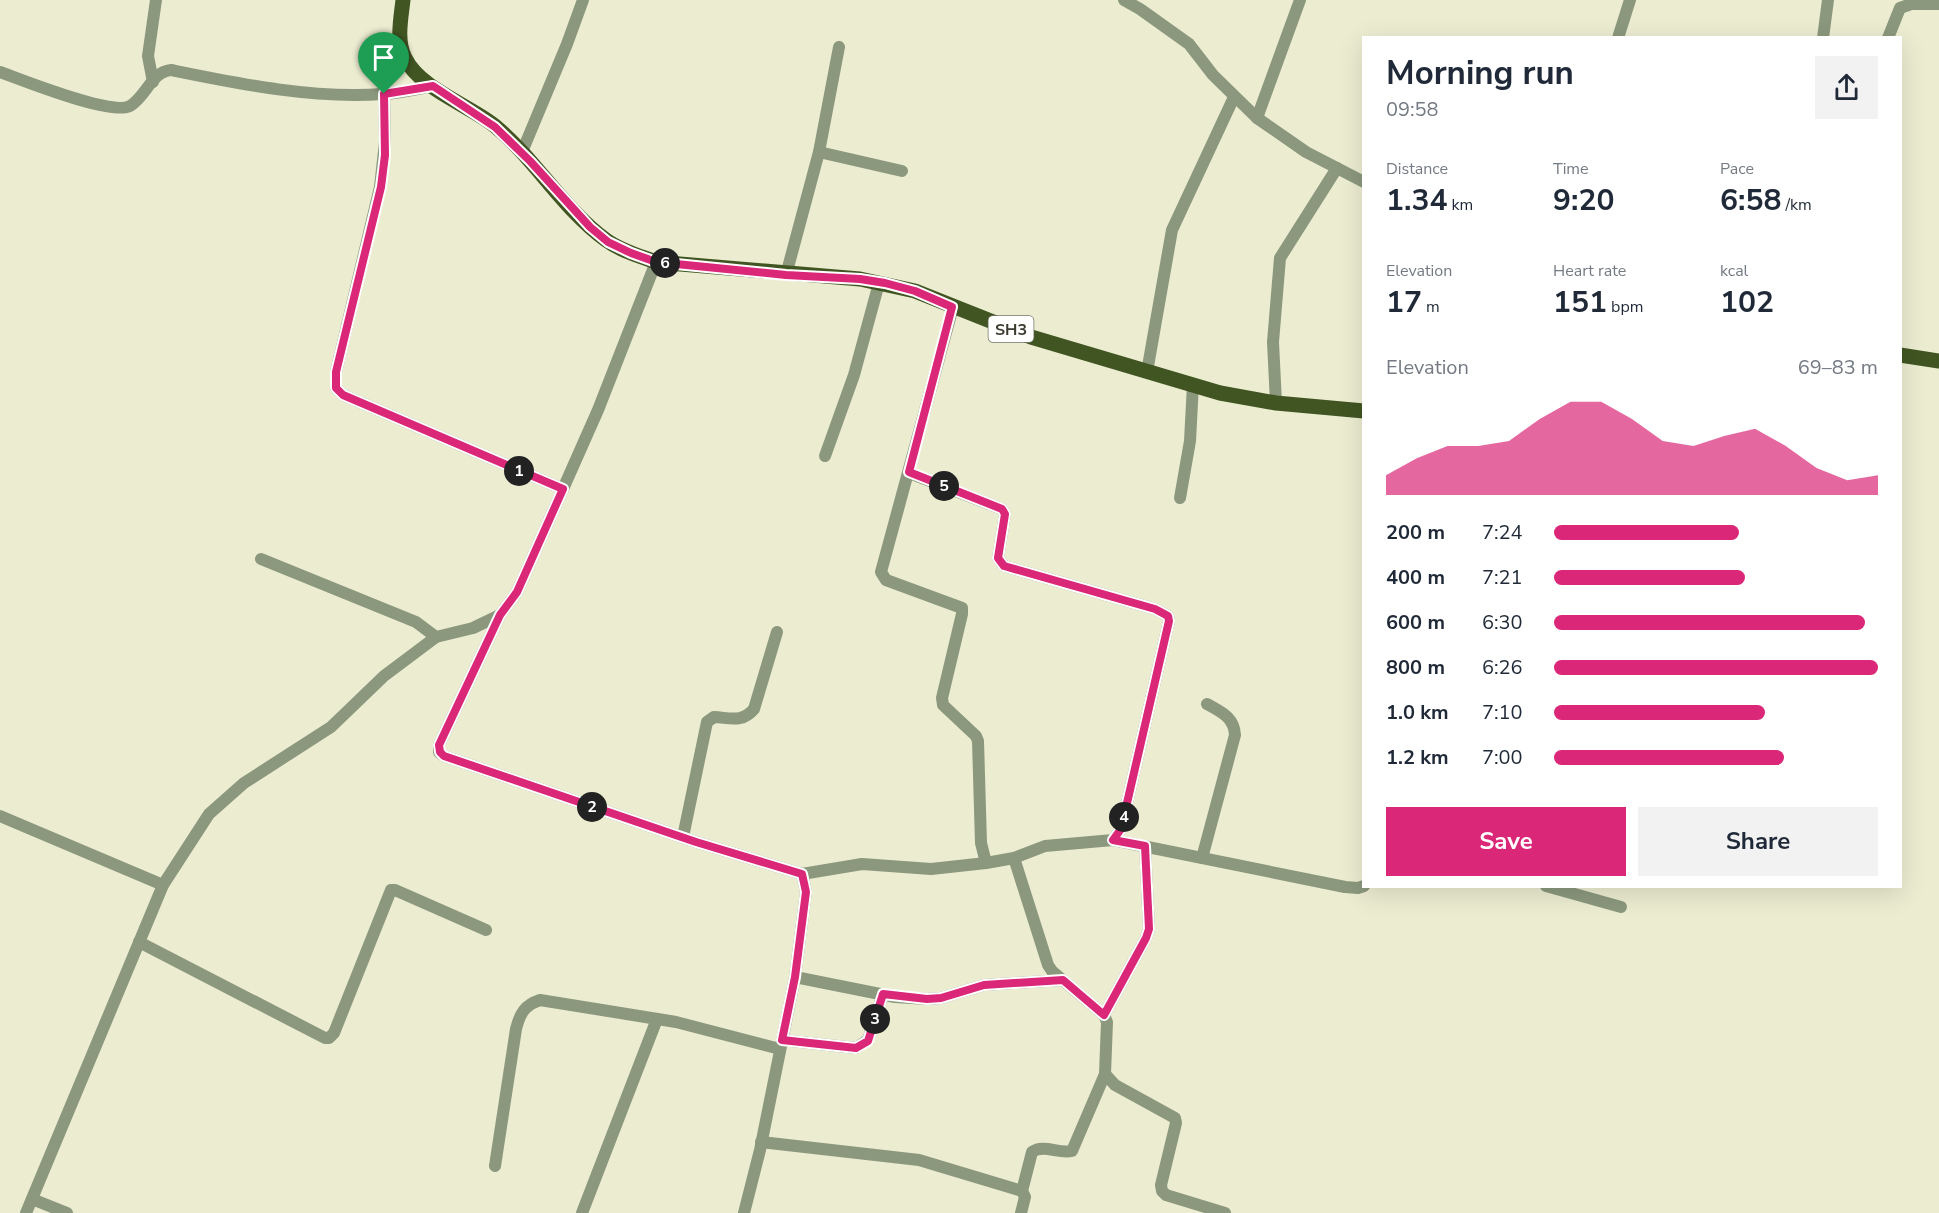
<!DOCTYPE html>
<html lang="en">
<head>
<meta charset="utf-8">
<style>
	:root { --surface:#fff; --page:#f2f2f3; --text:#1f2937; --muted:#747a83; --accent:#db2777 }
	body { margin:0; font-family:"Nunito Sans",sans-serif; background:var(--page); color:var(--text); height:100vh; display:flex; flex-direction:column; font-size:22px; white-space:nowrap }
	* { box-sizing:border-box; margin:0 }
	p { font-size:20px; color:var(--muted) }
	.icon { flex:none; width:33px; height:33px; fill:none; stroke:currentColor; stroke-width:2; stroke-linecap:round; stroke-linejoin:round }
	.map { position:relative; flex:1; overflow:hidden }
	.details { position:absolute; left:1362px; top:36px; width:540px; height:852px; display:flex; flex-direction:column; background:var(--surface); border-radius:0px; box-shadow:0 6px 24px #0002 }
	.details>* { flex:none }
	.pin { position:absolute; display:grid; place-items:center; width:51px; height:51px; color:#fff; margin:-62px -26px; border-radius:50% 50% 50% 0; rotate:-45deg; box-shadow:0 0 6px #0007 }
	.pin .icon { rotate:45deg }
	.km { position:absolute; width:30px; height:30px; margin:-15px; border-radius:50%; background:#222; color:#fff; font-size:16px; line-height:30px; text-align:center }
	.round { display:grid; place-items:center; flex:none; width:63px; height:63px; border-radius:0px; background:var(--page) }
	.summary { display:flex; align-items:center; justify-content:space-between; height:102px; padding:0 24px }
	h1 { font-size:33px; font-weight:700; line-height:45px }
	.figures { display:grid; grid-template-columns:repeat(3,1fr); gap:9px; height:102px; padding:6px 24px }
	.figures div { display:grid; align-content:center }
	.figures b { font-size:30px; font-weight:700 }
	.figures small { font-size:16px; font-weight:400 }
	.figures p { font-size:16px }
	.chart { height:168px; padding:12px 24px }
	.chart p { display:flex; justify-content:space-between }
	.chart svg { width:100%; height:108px; margin-top:6px; fill:var(--accent); opacity:.7 }
	.action { display:flex; gap:12px; margin-top:auto; padding:12px 24px }
	.action a { flex:1; height:69px; border-radius:0px; background:var(--accent); color:#fff; font-size:24px; font-weight:700; line-height:69px; text-align:center }
	.action a+a { background:var(--page); color:var(--text) }
	ul { padding:0 24px; list-style:none; font-size:20px }
	li { display:grid; grid-template-columns:96px 72px 1fr; align-items:center; height:45px }
	li i { height:15px; border-radius:8px; background:var(--accent) }
	.map>svg:first-child { display:block }
	.lines { fill:none; stroke-linecap:round; stroke-linejoin:round }
	.minor { stroke:#8b987d; stroke-width:12 }
	.primary { stroke:#405522; stroke-width:15 }
	.route-casing { stroke:#fff; stroke-width:12 }
	.route { stroke:#db2777; stroke-width:8 }
	.labels { text-anchor:middle; stroke-width:5; stroke-linejoin:round; paint-order:stroke }
	.shield { fill:#fff; stroke:#76766e; stroke-width:1.5 }
	.shield-label { font-size:16px; font-weight:bold; fill:#3b3b30 }
</style>
</head>
<body>
<div class="map">
<svg width="1939" height="1213" viewBox="0 0 1939 1213">
	<rect width="100%" height="100%" fill="#ececd1"/>
	<g class="lines">
		<g class="minor">
			<path d="M 1124,0 L 1140,9 L 1189,44 L 1213,75 L 1257,118 L 1306,152 L 1364,182"/>
			<path d="M 1618,38 L 1630,0"/>
			<path d="M 1823,38 L 1828,0"/>
			<path d="M 1888,38 L 1900,8 L 1911,4 L 1939,4"/>
			<path d="M 0,72 C 22,80 111,116 130,106 C 146,97 151,72 171,70 C 240,84 312,99 383,94 C 400,93 417,89 433,86"/>
			<path d="M 153,82 L 148,56 L 156,0"/>
			<path d="M 384,94 L 385,142 L 380,187 L 336,372 L 336,388 L 343,395 L 563,489"/>
			<path d="M 1257,118 L 1300,0"/>
			<path d="M 522,152 L 567,44 L 583,0"/>
			<path d="M 819,152 L 902,171"/>
			<path d="M 786,275 L 819,152 L 839,47"/>
			<path d="M 953,307 L 881,572 L 886,580 L 962,608 L 962,614 L 942,698 L 943,705 L 976,736 L 978,741 L 981,843 L 986,863"/>
			<path d="M 1147,372 L 1172,230 L 1234,97"/>
			<path d="M 1276,403 L 1273,342 L 1280,258 L 1337,168"/>
			<path d="M 825,456 L 854,375 L 879,283"/>
			<path d="M 1180,498 L 1190,441 L 1193,384"/>
			<path d="M 261,559 L 416,622 L 436,637"/>
			<path d="M 500,615 L 439,745 L 439,752 L 444,756 L 696,842 L 802,874 L 806,892 L 795,977 L 760,1150 L 744,1213"/>
			<path d="M 0,816 L 163,885"/>
			<path d="M 683,837 L 707,722 L 714,717 C 731,718 742,723 754,709 L 777,632"/>
			<path d="M 1113,840 L 1345,887 L 1358,888 L 1364,886"/>
			<path d="M 1014,858 L 1048,965 L 1052,971 L 1104,1015 L 1107,1022 L 1105,1074 L 1115,1085 L 1175,1118 L 1176,1123 L 1161,1185 L 1162,1191 L 1166,1195 L 1225,1213"/>
			<path d="M 1202,858 L 1235,735 C 1234,717 1221,712 1207,704"/>
			<path d="M 802,874 L 862,864 L 931,869 L 986,863 L 1014,858 L 1045,846 L 1113,840 L 1121,829 L 1169,621 L 1168,616 L 1155,609 L 1004,566 L 998,558 L 1005,514 L 1002,509 L 909,473"/>
			<path d="M 1546,886 L 1621,907"/>
			<path d="M 139,942 L 325,1038 L 329,1038 L 334,1033 L 391,890 L 395,890 L 486,930"/>
			<path d="M 795,977 L 895,997 L 927,999 L 941,998 L 984,985 L 1063,980"/>
			<path d="M 1104,1015 L 1146,938 L 1149,929 L 1145,846"/>
			<path d="M 782,1040 L 856,1048 L 868,1040 L 883,994"/>
			<path d="M 761,1142 L 919,1160 L 1022,1191 L 1025,1197 L 1021,1213"/>
			<path d="M 495,1166 L 516,1029 C 520,1013 525,1005 540,1000 L 676,1022 L 780,1049"/>
			<path d="M 1022,1191 L 1032,1152 C 1044,1144 1058,1154 1072,1151 L 1105,1074"/>
			<path d="M 32,1199 L 67,1213"/>
			<path d="M 26,1213 L 163,885 L 209,814 L 244,783 L 331,727 L 384,676 L 436,637 L 473,628 L 500,615 L 517,592 L 563,489 L 598,410 L 656,262"/>
			<path d="M 582,1213 L 657,1019"/>
		</g>
		<g class="primary">
			<path d="M 403,0 C 401,18 396,41 405,58 C 420,89 469,105 495,126 C 536,160 563,209 606,240 C 621,251 640,256 656,262 L 860,279 L 915,291 L 1031,337 L 1220,393 L 1276,403 L 1364,411"/>
			<path d="M 1900,355 L 1939,361"/>
		</g>
	</g>
	<g class="lines">
		<g class="route-casing">
			<path id="route" d="M 433,86 L 495,127 L 530,161 L 590,227 L 608,242 L 631,253 L 656,262 L 786,275 L 860,279 L 885,283 L 915,291 L 952,307 L 909,472 L 1002,509 L 1005,514 L 998,558 L 1004,566 L 1155,609 L 1168,616 L 1169,621 L 1121,829 L 1113,840 L 1145,846 L 1149,929 L 1146,938 L 1104,1015 L 1063,980 L 984,985 L 941,998 L 927,999 L 883,994 L 868,1041 L 856,1048 L 782,1040 L 795,977 L 806,892 L 802,874 L 696,842 L 444,756 L 440,752 L 439,745 L 500,615 L 517,592 L 563,489 L 343,395 L 336,388 L 336,372 L 381,187 L 385,155 L 384,94 Z"/>
		</g>
		<use href="#route" class="route"/>
	</g>
	<g class="labels">
		<rect class="shield" x="988.5" y="316" width="45" height="26" rx="4.5"/>
		<g class="shield-label">
			<text x="1011" y="335">SH3</text>
		</g>
	</g>
</svg>
<div class="pin" style="left:384px;top:94px;background:#1e9e55"><svg class="icon" aria-label="arrive" viewBox="0 0 24 24"><path d="M6 21V4h12l-3 4 3 4H6"/></svg></div>
<b class="km" style="left:519px;top:471px">1</b>
<b class="km" style="left:592px;top:807px">2</b>
<b class="km" style="left:875px;top:1019px">3</b>
<b class="km" style="left:1124px;top:817px">4</b>
<b class="km" style="left:944px;top:486px">5</b>
<b class="km" style="left:665px;top:263px">6</b>
<section class="details">
<div class="summary"><div><h1>Morning run</h1><p>09:58</p></div><a class="round"><svg class="icon" aria-label="share" viewBox="0 0 24 24"><path d="M12 15V3M7 8l5-5 5 5M5 13v7h14v-7"/></svg></a></div>
<div class="figures">
<div><p>Distance</p><b>1.34<small> km</small></b></div>
<div><p>Time</p><b>9:20</b></div>
<div><p>Pace</p><b>6:58<small> /km</small></b></div>
</div>
<div class="figures">
<div><p>Elevation</p><b>17<small> m</small></b></div>
<div><p>Heart rate</p><b>151<small> bpm</small></b></div>
<div><p>kcal</p><b>102</b></div>
</div>
<div class="chart"><p><span>Elevation</span>69–83 m</p>
<svg viewBox="0 0 160 44" preserveAspectRatio="none"><path d="M0 44V36L10 29L20 24L30 24L40 22L50 13L60 6L70 6L80 13L90 22L100 24L110 20L120 17L130 24L140 33L150 38L160 36V44z"/></svg>
</div>
<ul>
<li><b>200 m</b>7:24<i style="width:57%"></i></li>
<li><b>400 m</b>7:21<i style="width:59%"></i></li>
<li><b>600 m</b>6:30<i style="width:96%"></i></li>
<li><b>800 m</b>6:26<i style="width:100%"></i></li>
<li><b>1.0 km</b>7:10<i style="width:65%"></i></li>
<li><b>1.2 km</b>7:00<i style="width:71%"></i></li>
</ul>
<div class="action"><a>Save</a><a>Share</a></div>
</section>
</div>
</body>
</html>
